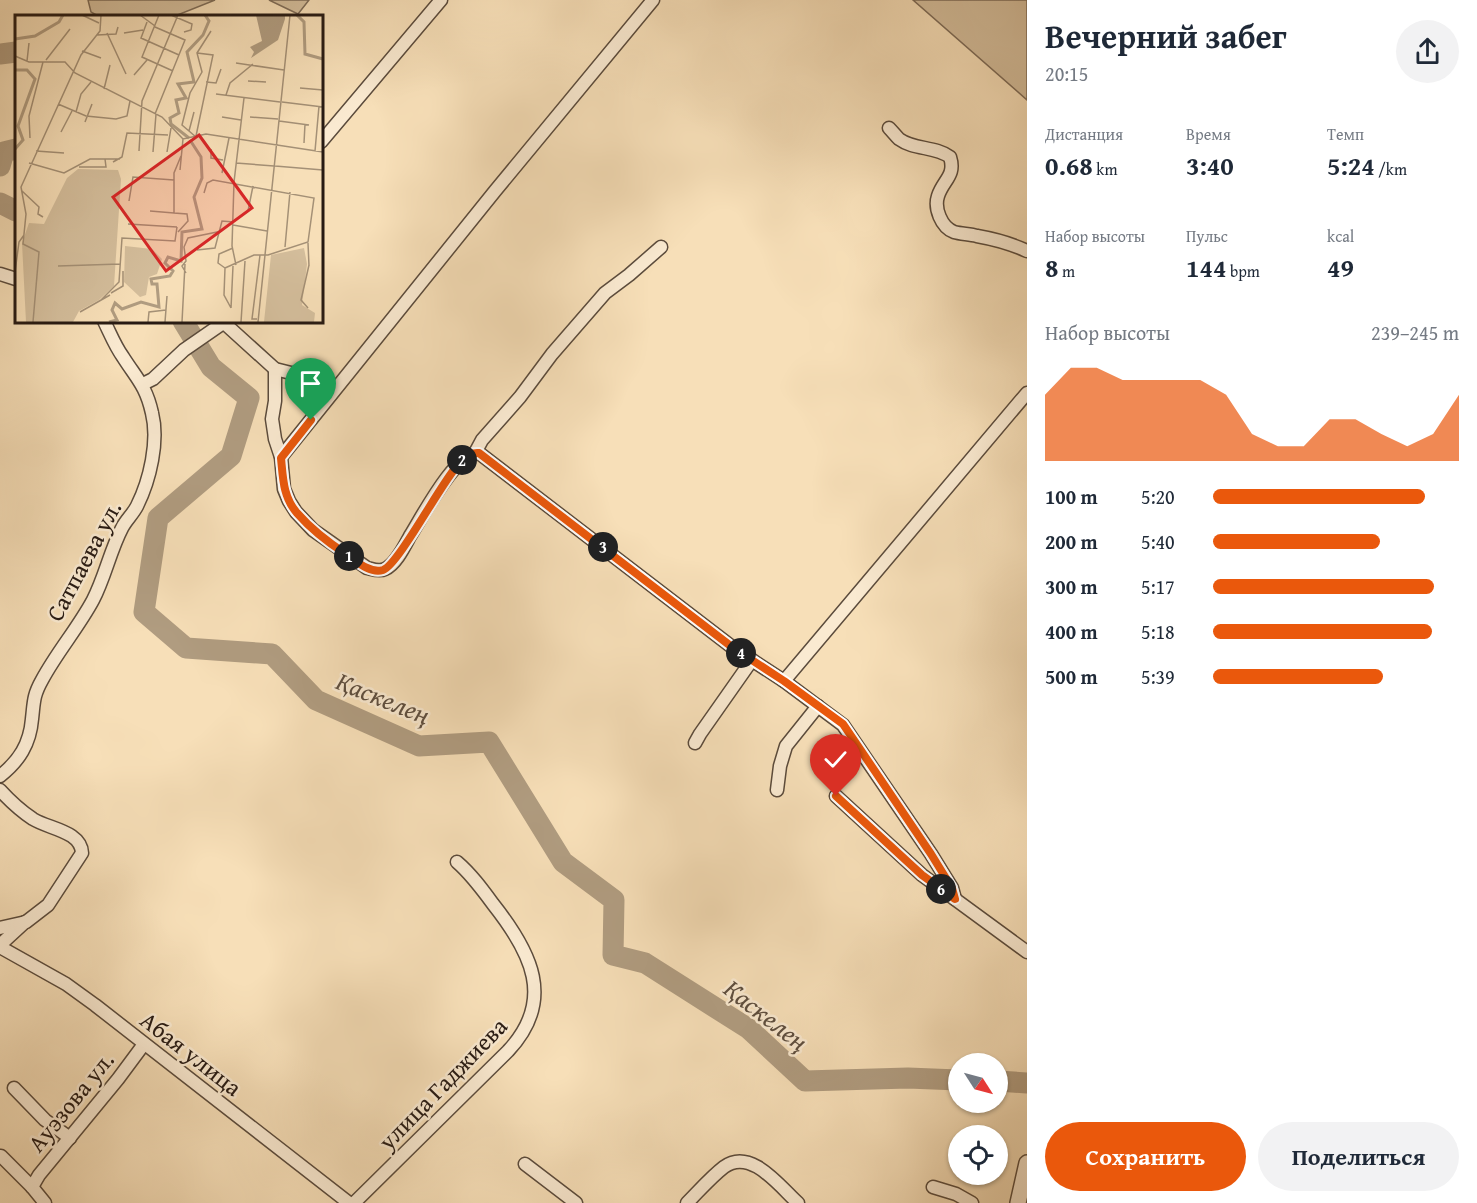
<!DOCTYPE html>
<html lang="ru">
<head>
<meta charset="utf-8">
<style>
	:root { --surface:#fff; --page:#f2f2f3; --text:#1f2937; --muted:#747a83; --accent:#ea580c }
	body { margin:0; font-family:"Gentium Book Plus",serif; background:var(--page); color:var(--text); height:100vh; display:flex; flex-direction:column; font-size:22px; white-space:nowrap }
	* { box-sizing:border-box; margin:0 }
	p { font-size:20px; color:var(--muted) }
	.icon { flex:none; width:33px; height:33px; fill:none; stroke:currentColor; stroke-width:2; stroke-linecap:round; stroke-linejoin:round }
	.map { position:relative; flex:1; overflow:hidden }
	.details { display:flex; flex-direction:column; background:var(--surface); width:450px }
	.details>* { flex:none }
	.needle { width:39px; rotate:126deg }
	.fabs { position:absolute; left:948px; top:1053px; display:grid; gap:12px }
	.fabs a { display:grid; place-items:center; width:60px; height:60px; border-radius:50%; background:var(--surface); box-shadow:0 2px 4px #0004; font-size:30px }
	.pin { position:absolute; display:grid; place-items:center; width:51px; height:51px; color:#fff; margin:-62px -26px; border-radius:50% 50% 50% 0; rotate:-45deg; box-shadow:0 0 6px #0007 }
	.pin .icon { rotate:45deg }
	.km { position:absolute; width:30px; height:30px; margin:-15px; border-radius:50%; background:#222; color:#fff; font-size:16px; line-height:30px; text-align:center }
	.round { display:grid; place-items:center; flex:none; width:63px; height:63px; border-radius:32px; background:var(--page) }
	.head { display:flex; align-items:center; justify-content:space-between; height:102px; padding:0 18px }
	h1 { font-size:33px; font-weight:700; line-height:45px }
	.stats { display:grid; grid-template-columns:repeat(3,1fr); gap:9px; height:102px; padding:6px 18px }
	.stats div { display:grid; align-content:center }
	.stats b { font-size:26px; font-weight:700 }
	.stats small { font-size:16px; font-weight:400 }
	.stats p { font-size:16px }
	.chart { height:168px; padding:12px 18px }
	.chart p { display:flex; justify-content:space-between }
	.chart svg { width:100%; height:108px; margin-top:6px; fill:var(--accent); opacity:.7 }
	.action { display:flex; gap:12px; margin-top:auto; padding:12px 18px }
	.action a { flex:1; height:69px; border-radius:36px; background:var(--accent); color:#fff; font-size:24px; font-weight:700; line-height:69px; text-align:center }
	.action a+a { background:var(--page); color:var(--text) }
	ul { padding:0 18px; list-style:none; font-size:20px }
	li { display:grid; grid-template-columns:96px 72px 1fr; align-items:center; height:45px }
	li i { height:15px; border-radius:8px; background:var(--accent) }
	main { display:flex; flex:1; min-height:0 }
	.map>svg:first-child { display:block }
	.green { fill:#d4be9c; stroke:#7e6c58; stroke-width:1.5 }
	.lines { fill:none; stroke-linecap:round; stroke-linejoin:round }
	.river { stroke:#b09c80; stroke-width:21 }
	.minor-casing { stroke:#5b4b3c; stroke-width:15 }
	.tertiary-casing { stroke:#5b4b3c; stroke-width:18 }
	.minor { stroke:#faead1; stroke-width:12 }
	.tertiary { stroke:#faead1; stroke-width:15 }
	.route-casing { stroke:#fff; stroke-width:12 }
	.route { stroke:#ea580c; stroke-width:8 }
	.labels { text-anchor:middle; stroke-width:5; stroke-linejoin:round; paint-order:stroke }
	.street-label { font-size:24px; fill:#271a13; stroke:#faead1 }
	.water-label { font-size:26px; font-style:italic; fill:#5e4e3f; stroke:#faead1 }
	.inset-river { fill:none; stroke:#b09c80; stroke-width:3 }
	.inset-road { fill:none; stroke:#a49076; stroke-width:1.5 }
	.view { fill:#d62828; fill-opacity:0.15; stroke:#d62828; stroke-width:3 }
	.inset-edge { fill:none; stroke:#271a13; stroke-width:3 }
</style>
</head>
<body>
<main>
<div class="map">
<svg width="1027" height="1203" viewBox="0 0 1027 1203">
	<rect width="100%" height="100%" fill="#f7dfb8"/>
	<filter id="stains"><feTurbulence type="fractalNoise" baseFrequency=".00333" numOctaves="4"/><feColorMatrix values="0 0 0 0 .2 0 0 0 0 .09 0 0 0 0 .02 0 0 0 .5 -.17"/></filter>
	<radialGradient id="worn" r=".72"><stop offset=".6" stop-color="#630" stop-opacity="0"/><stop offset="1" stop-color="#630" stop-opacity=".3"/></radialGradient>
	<g class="green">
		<path d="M 88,0 L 215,0 L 175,16 L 98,16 L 91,12 Z"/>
		<path d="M 269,0 L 309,0 L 298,14 Z"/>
		<path d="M 913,0 L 1027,0 L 1027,100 Z"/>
	</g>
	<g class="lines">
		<g class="river">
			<path d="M 0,54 L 16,52"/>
			<path d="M 0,166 L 4,152 L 16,149"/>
			<path d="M 0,203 L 16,211"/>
			<path d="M 183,321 L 211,367 L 249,398 L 231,456 L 158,518 L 144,612 L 186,648 L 272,654 L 316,700 L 419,746 L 489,742 L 563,862 L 614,900 L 613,955 L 645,963 L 749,1029 L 805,1081 L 908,1078 L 958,1080"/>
			<path d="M 998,1081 L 1027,1083"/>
		</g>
		<g class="minor-casing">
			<g id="minor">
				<path d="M 889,128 C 892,131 896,136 899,139 C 914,150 935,146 950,157 C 956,176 943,180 938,196 C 934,208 941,227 954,232 C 961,234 970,234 977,236 C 994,239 1012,244 1027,251"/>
				<path d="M 321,142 L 441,0"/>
				<path d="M 0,274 L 16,279"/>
				<path d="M 222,321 L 275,369 L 291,373 L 313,382 L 331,394"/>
				<path d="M 275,369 L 275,401 L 272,419 L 275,439 L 281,457 L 284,489 L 289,501 L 296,512 L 313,530 L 367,568 C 372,569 379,572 385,569 C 396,564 404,547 410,536 C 422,517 456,451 479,453 L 732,647 L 784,681 L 843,725 L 931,854 L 952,888 L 955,899"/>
				<path d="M 143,384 L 153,379 L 184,350 L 223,323"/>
				<path d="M 475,453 L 482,440 L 520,397 L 552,354 L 605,293 L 629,275 L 661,247"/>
				<path d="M 281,457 L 495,191 L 653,0"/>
				<path d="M 784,681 L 1027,393"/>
				<path d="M 695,743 L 700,734 L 752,660"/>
				<path d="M 0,776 C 19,761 30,744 32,719 C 34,702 33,696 42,680 C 57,652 78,628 93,600 C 105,577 110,551 122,528 C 126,520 133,514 137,506 C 150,480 159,441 152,413 C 146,386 137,379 123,357 C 115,346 110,333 104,321"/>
				<path d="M 0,790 C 10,801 21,811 33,819 C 49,829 81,831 82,853 L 48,905 L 26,922 L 0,928"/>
				<path d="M 777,790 L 780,766 L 786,746 L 818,706"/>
				<path d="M 836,796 L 922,875 L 1027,952"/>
				<path d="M 0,945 L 25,922"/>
				<path d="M 0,947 L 66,984 L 95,1005 L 349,1203"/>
				<path d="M 14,1088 L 45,1120 L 70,1138"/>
				<path d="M 1,1156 L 32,1187 L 45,1203"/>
				<path d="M 525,1164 L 576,1203"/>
				<path d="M 32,1187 L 39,1175 L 118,1079 L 144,1044"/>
				<path d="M 933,1187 L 956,1194 L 972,1203"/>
				<path d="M 354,1203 L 508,1051 C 556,1000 531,952 493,904 C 482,889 471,874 457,862"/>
				<path d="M 687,1203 C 699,1191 711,1177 724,1167 C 751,1147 780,1187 798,1203"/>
			</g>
		</g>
		<g class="tertiary-casing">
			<path id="tertiary" d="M 1018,1203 L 1027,1163"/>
		</g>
		<use href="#minor" class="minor"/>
		<use href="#tertiary" class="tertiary"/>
	</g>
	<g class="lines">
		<g class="route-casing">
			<path id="route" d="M 311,420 L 281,458 C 283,478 283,497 297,513 C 311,529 329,543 346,554 C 356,561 370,574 383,570 C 398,565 440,485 457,466 C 464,459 468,452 479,453 L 732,647 L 784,681 L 843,724 L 931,854 L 952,888 L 955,899 L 922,875 L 836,796"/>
		</g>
		<use href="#route" class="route"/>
	</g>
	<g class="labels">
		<g class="street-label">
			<text transform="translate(84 561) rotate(-62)" y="8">Сатпаева ул.</text>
			<text transform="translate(191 1054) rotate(38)" y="8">Абая улица</text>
			<text transform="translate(443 1084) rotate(-46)" y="8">улица Гаджиева</text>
			<text transform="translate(71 1102) rotate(-51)" y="8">Ауэзова ул.</text>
		</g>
		<g class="water-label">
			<text transform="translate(383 698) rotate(22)" y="9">Қаскелең</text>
			<text transform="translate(766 1015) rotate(38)" y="9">Қаскелең</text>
		</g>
	</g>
	<g transform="translate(15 15)">
		<rect width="308" height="308" fill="#f7dfb8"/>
		<path d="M 63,154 L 103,155 L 106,164 L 99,271 L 84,285 L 64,296 L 58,307 L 11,307 L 7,228 L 14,208 L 29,209 L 52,163 ZM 110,231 L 137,234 L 147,244 L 142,259 L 134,262 L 131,280 L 125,282 L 109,267 ZM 289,233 L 292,249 L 287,290 L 300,298 L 299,307 L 249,307 L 256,240 Z" fill="#d4be9c"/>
		<path d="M 241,0 L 270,0 L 270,4 L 263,25 L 236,43 L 239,37 L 235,32 L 247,26 Z" fill="#b09c80"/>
		<path class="inset-river" d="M 282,0 L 289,7 L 290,39 L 308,44M 0,24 L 20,21 L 44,7 L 48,0M 0,55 L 12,55 L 20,64 L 3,111 L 8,125 L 0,134M 174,123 L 156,109 L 155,103 L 164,98 L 161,85 L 171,83 L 163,69 L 179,67 L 172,37 L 188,20 L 194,6 L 190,0M 94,307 L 102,305 L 97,295 L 100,288 L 107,294 L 126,287 L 144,292 L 142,269 L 137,269 L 136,264 L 155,261 L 158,256 L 150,248 L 153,242 L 166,246 L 167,217 L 187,214 L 179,182 L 187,163 L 186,142 L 175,125"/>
		<path class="inset-road" d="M 67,0 L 84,8M 125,0 L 140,11M 144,0 L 127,42 L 158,56M 156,0 L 177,9 L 176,15 L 169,17M 132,7 L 126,23 L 164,40M 140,12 L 170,25 L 140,99M 92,18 L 111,59M 109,18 L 128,15M 82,20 L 101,19 L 103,12M 67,36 L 86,43M 0,41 L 14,47 L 50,47 L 60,58 L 147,102 L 168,124 L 191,119 L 308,137M 31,45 L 55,14M 12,46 L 14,28M 221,48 L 269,55M 119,60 L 132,45M 233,66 L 251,67M 191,67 L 201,68 L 206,54M 285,73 L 308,75M 89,74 L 95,50M 201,79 L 265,87M 211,80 L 215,68 L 238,49M 267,87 L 308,92M 43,89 L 71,101 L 101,104 L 112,101 L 115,86M 61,97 L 66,79 L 76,67M 207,102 L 226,105M 235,102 L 263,104M 264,106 L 294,110M 70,107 L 77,89M 174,116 L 179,97M 46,117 L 57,96M 181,121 L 198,40 L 182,38M 181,122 L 167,110 L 175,78 L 187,57 L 182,38 L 196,16M 15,123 L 14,101 L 28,47M 289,128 L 290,109M 196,134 L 196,143 L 208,145M 21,136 L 49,138M 124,136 L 127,86 L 163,0M 300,136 L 304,91M 138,137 L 141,99M 152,137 L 156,113M 98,147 L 107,142 L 112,118 L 153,120M 14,148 L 49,158 L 75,144 L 105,144M 221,148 L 259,151M 260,151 L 308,155M 64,152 L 91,152 L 90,144M 165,155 L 168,124M 207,158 L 214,123M 7,176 L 24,192 L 23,199 L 28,202M 189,178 L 192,168 L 198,165 L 299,183 L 293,227 L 253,240 L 239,240 L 210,253M 114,186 L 118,162 L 159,165M 135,196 L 159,198M 233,196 L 238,171M 113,209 L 162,212M 218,210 L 252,216M 163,217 L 173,206 L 172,199 L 159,198 L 159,158 L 166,141M 293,228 L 294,251M 270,232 L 275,177M 182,235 L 200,233 L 207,206 L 219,207M 221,250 L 217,231 L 219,167 L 229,83M 43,251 L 105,249M 210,253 L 209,280 L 216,293M 210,253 L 203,248 L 204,239 L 218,233M 0,257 L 4,227 L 9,220M 171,258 L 167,251 L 171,246 L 169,232 L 173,223 L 207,216M 96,278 L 108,271 L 108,256M 86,285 L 104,267 L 107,223 L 160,226 L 162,212M 216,293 L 218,251M 293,293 L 286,285 L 294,250M 65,297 L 95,280M 242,304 L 237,304 L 245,240M 18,307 L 24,237 L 8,229 L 11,199 L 6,172 L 66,40 L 85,16 L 86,0M 133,307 L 134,297 L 151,295M 150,307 L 152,281M 167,307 L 170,249M 226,307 L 230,246M 243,307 L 275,0"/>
		<path class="view" d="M 184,120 L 237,193 L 151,256 L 98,182 Z"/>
		<rect width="308" height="308" class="inset-edge"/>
	</g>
	<rect width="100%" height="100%" filter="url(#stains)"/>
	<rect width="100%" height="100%" fill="url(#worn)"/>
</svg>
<div class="fabs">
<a><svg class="needle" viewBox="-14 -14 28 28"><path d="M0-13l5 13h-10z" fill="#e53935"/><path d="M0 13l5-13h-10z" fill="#747a83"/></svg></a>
<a><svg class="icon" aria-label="locate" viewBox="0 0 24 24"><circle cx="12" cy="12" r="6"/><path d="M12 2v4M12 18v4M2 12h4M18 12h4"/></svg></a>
</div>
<div class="pin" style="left:311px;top:420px;background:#1e9e55"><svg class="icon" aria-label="arrive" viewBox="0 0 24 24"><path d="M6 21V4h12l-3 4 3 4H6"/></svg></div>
<div class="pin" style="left:836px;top:796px;background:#d93025"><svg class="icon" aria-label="check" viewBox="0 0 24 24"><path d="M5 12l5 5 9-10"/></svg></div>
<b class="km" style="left:349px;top:556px">1</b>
<b class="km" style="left:462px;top:460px">2</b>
<b class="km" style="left:603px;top:547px">3</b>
<b class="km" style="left:741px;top:653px">4</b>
<b class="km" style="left:941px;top:889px">6</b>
</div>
<section class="details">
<div class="head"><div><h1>Вечерний забег</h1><p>20:15</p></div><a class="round"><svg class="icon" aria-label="share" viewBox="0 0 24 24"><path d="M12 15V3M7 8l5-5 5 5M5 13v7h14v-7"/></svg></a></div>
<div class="stats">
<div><p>Дистанция</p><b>0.68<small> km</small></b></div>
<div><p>Время</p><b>3:40</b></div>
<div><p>Темп</p><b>5:24<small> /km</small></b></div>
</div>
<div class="stats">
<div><p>Набор высоты</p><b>8<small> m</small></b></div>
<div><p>Пульс</p><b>144<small> bpm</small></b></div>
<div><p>kcal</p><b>49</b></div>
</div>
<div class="chart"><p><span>Набор высоты</span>239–245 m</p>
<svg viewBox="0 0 160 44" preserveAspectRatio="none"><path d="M0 44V17L10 6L20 6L30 11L40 11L50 11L60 11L70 17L80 33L90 38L100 38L110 27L120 27L130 33L140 38L150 33L160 17V44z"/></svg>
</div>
<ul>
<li><b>100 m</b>5:20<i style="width:86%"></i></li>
<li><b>200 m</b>5:40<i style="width:68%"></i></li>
<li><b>300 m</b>5:17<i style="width:90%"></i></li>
<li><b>400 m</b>5:18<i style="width:89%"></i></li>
<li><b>500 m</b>5:39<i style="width:69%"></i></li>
</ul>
<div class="action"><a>Сохранить</a><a>Поделиться</a></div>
</section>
</main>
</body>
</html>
